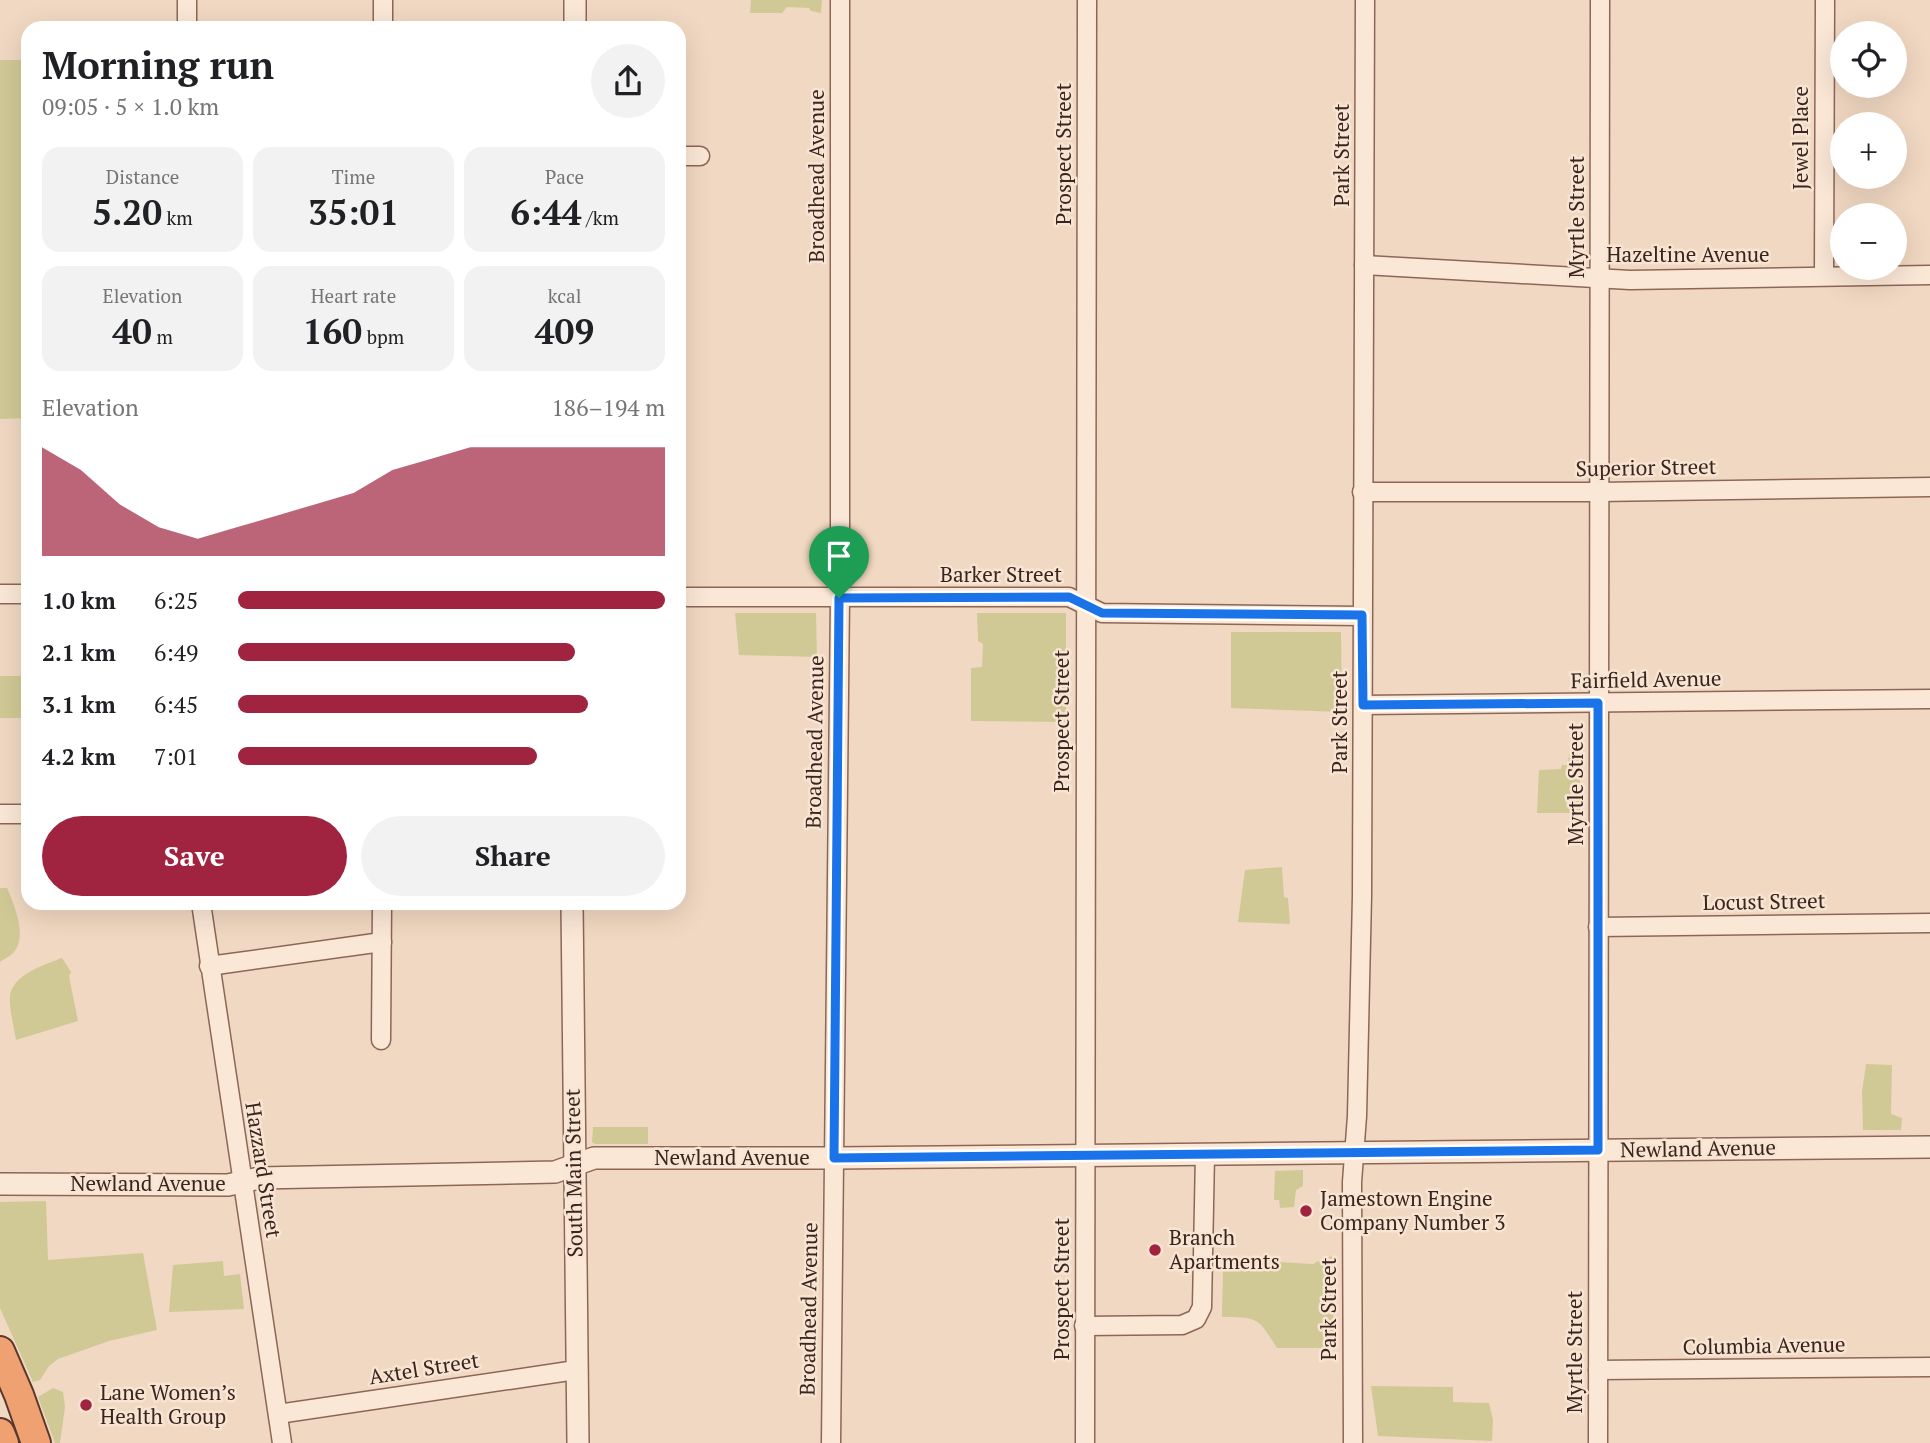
<!DOCTYPE html>
<html lang="en">
<head>
<meta charset="utf-8">
<style>
	:root { --surface:#fff; --page:#f2f2f2; --text:#202124; --muted:#757577; --accent:#a02340 }
	body { margin:0; font-family:"PT Serif",serif; background:var(--page); color:var(--text); height:100vh; display:flex; flex-direction:column; font-size:26px; white-space:nowrap }
	* { box-sizing:border-box; margin:0 }
	p { font-size:23px; color:var(--muted) }
	.icon { flex:none; width:38px; height:38px; fill:none; stroke:currentColor; stroke-width:2; stroke-linecap:round; stroke-linejoin:round }
	.map { position:relative; flex:1; overflow:hidden }
	.panel { position:absolute; left:21px; top:21px; width:665px; height:889px; display:flex; flex-direction:column; background:var(--surface); border-radius:21px; box-shadow:0 7px 28px #0002 }
	.panel>* { flex:none }
	.fabs { position:absolute; left:1830px; top:21px; display:grid; gap:14px }
	.fabs a { display:grid; place-items:center; width:77px; height:77px; border-radius:50%; background:var(--surface); box-shadow:0 7px 28px #0002; font-size:35px }
	.pin { position:absolute; display:grid; place-items:center; width:60px; height:60px; color:#fff; margin:-72px -30px; border-radius:50% 50% 50% 0; rotate:-45deg; box-shadow:0 0 7px #0007 }
	.pin .icon { rotate:45deg }
	.round { display:grid; place-items:center; flex:none; width:74px; height:74px; border-radius:37px; background:var(--page) }
	.overview { display:flex; align-items:center; justify-content:space-between; height:119px; padding:0 21px }
	h1 { font-size:38px; font-weight:800; line-height:52px }
	.figures { display:grid; grid-template-columns:repeat(3,1fr); gap:10px; height:119px; padding:7px 21px }
	.figures div { display:grid; align-content:center; border-radius:18px; background:var(--page); text-align:center }
	.figures b { font-size:35px; font-weight:800 }
	.figures small { font-size:19px; font-weight:400 }
	.figures p { font-size:19px }
	.chart { height:196px; padding:14px 21px }
	.chart p { display:flex; justify-content:space-between }
	.chart svg { width:100%; height:126px; margin-top:7px; fill:var(--accent); opacity:.7 }
	.primary-button { display:flex; gap:14px; margin-top:auto; padding:14px 21px }
	.primary-button a { flex:1; height:80px; border-radius:42px; background:var(--accent); color:#fff; font-size:28px; font-weight:800; line-height:80px; text-align:center }
	.primary-button a+a { background:var(--page); color:var(--text) }
	ul { padding:0 21px; list-style:none; font-size:23px }
	li { display:grid; grid-template-columns:112px 84px 1fr; align-items:center; height:52px }
	li i { height:18px; border-radius:9px; background:var(--accent) }
	.map>svg:first-child { display:block }
	.green { fill:#d0c995 }
	.lines { fill:none; stroke-linecap:round; stroke-linejoin:round }
	.minor-casing { stroke:#8c6757; stroke-width:21 }
	.tertiary-casing { stroke:#8c6757; stroke-width:24 }
	.trunk-casing { stroke:#5a372c; stroke-width:32 }
	.minor { stroke:#fbe7d6; stroke-width:18 }
	.tertiary { stroke:#fbe7d6; stroke-width:21 }
	.trunk { stroke:#efa172; stroke-width:28 }
	.route-casing { stroke:#fff; stroke-width:14 }
	.route { stroke:#1a73e8; stroke-width:9 }
	.poi-dot { fill:#a02340; stroke:#f8e4d2; stroke-width:2.5 }
	.labels { text-anchor:middle; stroke-width:5; stroke-linejoin:round; paint-order:stroke }
	.street-label { font-size:21px; fill:#3b241d; stroke:#f8e4d2 }
	.poi-label { font-size:21px; fill:#3b241d; stroke:#f8e4d2; text-anchor:start }
</style>
</head>
<body>
<div class="map">
<svg width="1930" height="1443" viewBox="0 0 1930 1443">
	<rect width="100%" height="100%" fill="#f1d8c2"/>
	<g class="green">
		<path d="M 751,0 L 822,0 L 821,13 L 811,11 L 809,8 L 787,7 L 782,13 L 750,13 Z"/>
		<path d="M 0,60 L 28,60 L 28,418 L 0,419 Z"/>
		<path d="M 735,613 L 816,613 L 817,657 L 739,655 Z"/>
		<path d="M 977,613 L 1066,613 L 1066,722 L 971,721 L 971,668 L 982,667 L 983,644 L 978,641 Z"/>
		<path d="M 1231,632 L 1341,632 L 1342,712 L 1231,708 Z"/>
		<rect x="0" y="676" width="28" height="42"/>
		<path d="M 1570,751 L 1580,752 L 1580,813 L 1537,813 L 1539,770 L 1561,769 L 1562,765 L 1567,765 Z"/>
		<path d="M 1282,867 L 1284,897 L 1288,898 L 1290,924 L 1238,922 L 1245,870 Z"/>
		<path d="M 0,888 L 7,888 C 14,905 28,936 14,952 C 11,956 4,959 0,962 Z"/>
		<path d="M 62,958 L 71,972 L 69,976 L 78,1021 L 16,1040 C 14,1027 9,1009 10,996 C 13,974 44,965 62,958 Z"/>
		<path d="M 1866,1064 L 1892,1065 L 1891,1114 L 1902,1118 L 1901,1130 L 1863,1130 L 1862,1092 Z"/>
		<path d="M 593,1127 L 648,1127 L 648,1144 L 595,1144 L 592,1142 Z"/>
		<path d="M 1303,1170 L 1303,1186 L 1296,1190 L 1294,1207 L 1280,1208 L 1279,1200 L 1274,1200 L 1275,1171 Z"/>
		<path d="M 46,1201 L 48,1260 L 143,1253 L 157,1330 L 109,1341 L 58,1359 L 49,1366 L 40,1380 L 33,1382 L 0,1308 L 0,1202 Z"/>
		<path d="M 1333,1256 L 1333,1348 L 1277,1348 C 1258,1318 1259,1317 1222,1317 L 1223,1270 L 1267,1268 L 1277,1262 L 1313,1264 L 1324,1258 Z"/>
		<path d="M 223,1261 L 224,1276 L 240,1274 L 244,1309 L 169,1312 L 173,1265 Z"/>
		<path d="M 1371,1386 L 1453,1387 L 1453,1402 L 1489,1403 L 1493,1420 L 1492,1441 L 1378,1436 Z"/>
		<path d="M 53,1388 L 63,1392 L 65,1407 L 60,1443 L 55,1443 L 38,1397 Z"/>
	</g>
	<g class="lines">
		<g class="minor-casing">
			<g id="minor">
				<path d="M 383,0 L 383,28"/>
				<path d="M 187,28 L 187,0"/>
				<path d="M 679,156 L 700,156"/>
				<path d="M 1364,265 L 1630,280 L 1930,275"/>
				<path d="M 1824,276 L 1825,0"/>
				<path d="M 1362,492 L 1599,492 L 1930,487"/>
				<path d="M 0,594 L 28,594"/>
				<path d="M 679,597 L 1069,597 L 1102,613 L 1362,616"/>
				<path d="M 1363,705 L 1930,699"/>
				<path d="M 0,814 L 28,814"/>
				<path d="M 201,903 L 282,1443"/>
				<path d="M 1598,927 L 1930,923"/>
				<path d="M 209,966 L 382,942"/>
				<path d="M 381,1040 L 382,903"/>
				<path d="M 1084,1326 L 1182,1325 L 1196,1319 L 1202,1307 L 1205,1154"/>
				<path d="M 1598,1370 L 1930,1367"/>
				<path d="M 278,1414 L 576,1370"/>
				<path d="M 831,1443 L 840,598 L 840,0"/>
				<path d="M 1085,1443 L 1087,0"/>
				<path d="M 1353,1443 L 1352,1182 L 1357,1116 L 1362,896 L 1365,0"/>
				<path d="M 1598,1443 L 1600,0"/>
			</g>
		</g>
		<g class="tertiary-casing">
			<g id="tertiary">
				<path d="M 575,0 L 575,28"/>
				<path d="M 572,903 L 578,1443"/>
				<path d="M 0,1184 L 228,1185 L 259,1178 L 555,1172 L 594,1158 L 834,1158 L 1930,1147"/>
			</g>
		</g>
		<g class="trunk-casing">
			<g id="trunk">
				<path d="M 0,1351 L 19,1395 L 36,1443"/>
				<path d="M 0,1433 L 4,1443"/>
			</g>
		</g>
		<use href="#minor" class="minor"/>
		<use href="#tertiary" class="tertiary"/>
		<use href="#trunk" class="trunk"/>
	</g>
	<g class="lines">
		<g class="route-casing">
			<path id="route" d="M 1069,597 L 1102,613 L 1362,615 L 1363,705 L 1598,703 L 1598,1150 L 834,1158 L 839,598 Z"/>
		</g>
		<use href="#route" class="route"/>
	</g>
	<g class="poi-dot">
		<circle cx="1306" cy="1211" r="7"/>
		<circle cx="1155" cy="1250" r="7"/>
		<circle cx="86" cy="1405" r="7"/>
	</g>
	<g class="labels">
		<g class="street-label">
			<text transform="translate(1801 138) rotate(-90)" y="7">Jewel Place</text>
			<text transform="translate(1064 154) rotate(-90)" y="7">Prospect Street</text>
			<text transform="translate(1342 155) rotate(-90)" y="7">Park Street</text>
			<text transform="translate(817 176) rotate(-90)" y="7">Broadhead Avenue</text>
			<text transform="translate(1577 217) rotate(-90)" y="7">Myrtle Street</text>
			<text x="1688" y="262">Hazeltine Avenue</text>
			<text transform="translate(1646 468) rotate(-1)" y="7">Superior Street</text>
			<text x="1001" y="582">Barker Street</text>
			<text transform="translate(1646 680) rotate(-1)" y="7">Fairfield Avenue</text>
			<text transform="translate(1062 721) rotate(-90)" y="7">Prospect Street</text>
			<text transform="translate(1340 722) rotate(-90)" y="7">Park Street</text>
			<text transform="translate(815 742) rotate(-89)" y="7">Broadhead Avenue</text>
			<text transform="translate(1576 784) rotate(-90)" y="7">Myrtle Street</text>
			<text transform="translate(1764 902) rotate(-1)" y="7">Locust Street</text>
			<text transform="translate(1698 1149) rotate(-1)" y="7">Newland Avenue</text>
			<text x="732" y="1165">Newland Avenue</text>
			<text transform="translate(263 1170) rotate(81)" y="7">Hazzard Street</text>
			<text transform="translate(574 1173) rotate(-91)" y="7">South Main Street</text>
			<text x="148" y="1191">Newland Avenue</text>
			<text transform="translate(1062 1289) rotate(-90)" y="7">Prospect Street</text>
			<text transform="translate(809 1309) rotate(-89)" y="7">Broadhead Avenue</text>
			<text transform="translate(1329 1309) rotate(-90)" y="7">Park Street</text>
			<text transform="translate(1764 1346) rotate(-1)" y="7">Columbia Avenue</text>
			<text transform="translate(1575 1352) rotate(-90)" y="7">Myrtle Street</text>
			<text transform="translate(424 1369) rotate(-9)" y="7">Axtel Street</text>
		</g>
		<g class="poi-label">
			<text x="1320" y="1206">Jamestown Engine<tspan x="1320" dy="24">Company Number 3</tspan></text>
			<text x="1169" y="1245">Branch<tspan x="1169" dy="24">Apartments</tspan></text>
			<text x="100" y="1400">Lane Women’s<tspan x="100" dy="24">Health Group</tspan></text>
		</g>
	</g>
</svg>
<div class="fabs">
<a><svg class="icon" aria-label="locate" viewBox="0 0 24 24"><circle cx="12" cy="12" r="6"/><path d="M12 2v4M12 18v4M2 12h4M18 12h4"/></svg></a>
<a>+</a>
<a>−</a>
</div>
<div class="pin" style="left:839px;top:598px;background:#1e9e55"><svg class="icon" aria-label="arrive" viewBox="0 0 24 24"><path d="M6 21V4h12l-3 4 3 4H6"/></svg></div>
<section class="panel">
<div class="overview"><div><h1>Morning run</h1><p>09:05 · 5 × 1.0 km</p></div><a class="round"><svg class="icon" aria-label="share" viewBox="0 0 24 24"><path d="M12 15V3M7 8l5-5 5 5M5 13v7h14v-7"/></svg></a></div>
<div class="figures">
<div><p>Distance</p><b>5.20<small> km</small></b></div>
<div><p>Time</p><b>35:01</b></div>
<div><p>Pace</p><b>6:44<small> /km</small></b></div>
</div>
<div class="figures">
<div><p>Elevation</p><b>40<small> m</small></b></div>
<div><p>Heart rate</p><b>160<small> bpm</small></b></div>
<div><p>kcal</p><b>409</b></div>
</div>
<div class="chart"><p><span>Elevation</span>186–194 m</p>
<svg viewBox="0 0 160 44" preserveAspectRatio="none"><path d="M0 44V6L10 14L20 26L30 34L40 38L50 34L60 30L70 26L80 22L90 14L100 10L110 6L120 6L130 6L140 6L150 6L160 6V44z"/></svg>
</div>
<ul>
<li><b>1.0 km</b>6:25<i style="width:100%"></i></li>
<li><b>2.1 km</b>6:49<i style="width:79%"></i></li>
<li><b>3.1 km</b>6:45<i style="width:82%"></i></li>
<li><b>4.2 km</b>7:01<i style="width:70%"></i></li>
</ul>
<div class="primary-button"><a>Save</a><a>Share</a></div>
</section>
</div>
</body>
</html>
